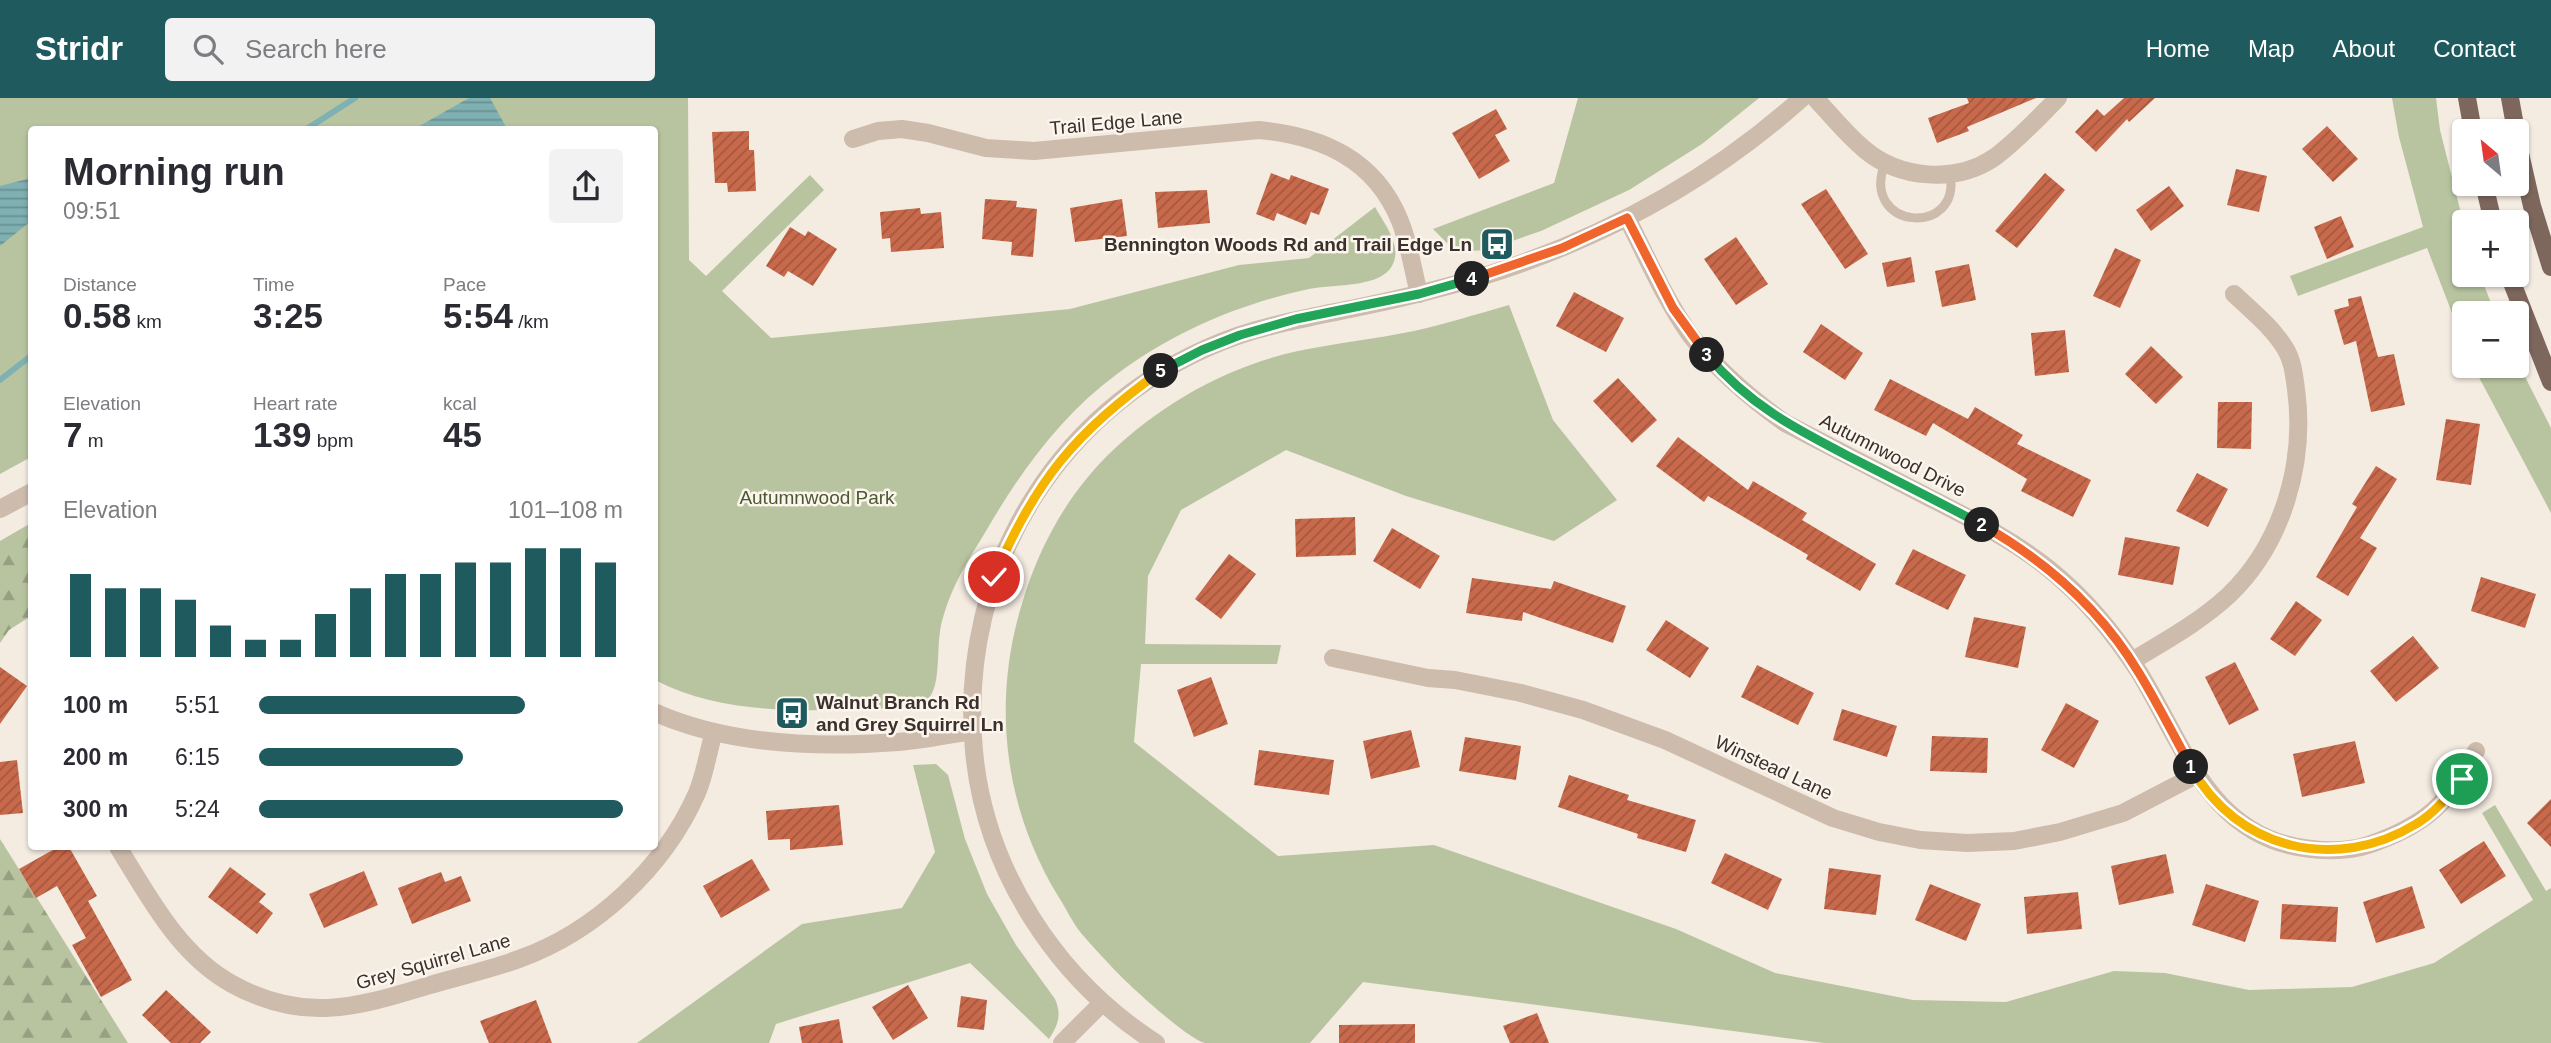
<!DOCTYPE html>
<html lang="en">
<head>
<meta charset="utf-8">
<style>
	:root { --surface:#fff; --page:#f2f2f3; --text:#2b2b33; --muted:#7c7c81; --accent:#1f5a5e }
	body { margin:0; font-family:Helvetica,sans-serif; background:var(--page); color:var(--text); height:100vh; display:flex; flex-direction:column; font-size:26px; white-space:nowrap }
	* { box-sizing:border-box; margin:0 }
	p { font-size:23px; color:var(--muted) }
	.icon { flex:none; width:38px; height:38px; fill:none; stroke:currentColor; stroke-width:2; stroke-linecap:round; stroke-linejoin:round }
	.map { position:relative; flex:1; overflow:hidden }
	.side { position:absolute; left:28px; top:28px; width:630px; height:724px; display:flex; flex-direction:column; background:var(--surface); border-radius:7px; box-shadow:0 2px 5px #0004 }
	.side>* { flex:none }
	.needle { width:46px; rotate:331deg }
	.tools { position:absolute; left:2452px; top:21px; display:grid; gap:14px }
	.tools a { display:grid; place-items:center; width:77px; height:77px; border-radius:7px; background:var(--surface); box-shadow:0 2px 5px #0004; font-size:35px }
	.pin { position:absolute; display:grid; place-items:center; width:60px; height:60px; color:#fff; margin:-30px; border:4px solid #fff; border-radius:50%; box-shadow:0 2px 7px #0007 }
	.km { position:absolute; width:35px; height:35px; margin:-18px; border-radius:50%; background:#222; color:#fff; font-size:19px; line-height:35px; text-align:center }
	.round { display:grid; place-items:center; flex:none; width:74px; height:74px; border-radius:7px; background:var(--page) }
	.head { display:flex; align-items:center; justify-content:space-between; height:119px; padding:0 35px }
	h1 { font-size:38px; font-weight:800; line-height:52px }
	.stats { display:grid; grid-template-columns:repeat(3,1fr); gap:10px; height:119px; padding:7px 35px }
	.stats div { display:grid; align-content:center }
	.stats b { font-size:35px; font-weight:800 }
	.stats small { font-size:19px; font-weight:400 }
	.stats p { font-size:19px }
	.chart { height:196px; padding:14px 35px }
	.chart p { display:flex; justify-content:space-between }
	.chart svg { width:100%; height:126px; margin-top:7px; stroke:var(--accent); stroke-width:6 }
	ul { padding:0 35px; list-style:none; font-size:23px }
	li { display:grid; grid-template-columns:112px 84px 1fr; align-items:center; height:52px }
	li i { height:18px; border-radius:9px; background:var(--accent) }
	header { display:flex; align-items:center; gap:42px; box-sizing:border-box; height:98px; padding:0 35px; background:var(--accent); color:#fff }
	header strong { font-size:33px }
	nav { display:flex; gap:38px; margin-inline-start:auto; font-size:24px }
	.search { width:490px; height:63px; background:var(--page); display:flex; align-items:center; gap:18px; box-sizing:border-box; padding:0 24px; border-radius:7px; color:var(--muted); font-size:26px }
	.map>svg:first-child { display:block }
	.green { fill:#b8c4a0 }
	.forest { fill:url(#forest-firs) }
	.water { fill:url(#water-rules) }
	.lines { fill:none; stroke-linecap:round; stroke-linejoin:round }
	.stream { stroke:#7fb0b2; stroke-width:6 }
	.building { fill:url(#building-hatch) }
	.service { stroke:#cdbbac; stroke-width:9 }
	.minor { stroke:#cdbbac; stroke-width:18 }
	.tertiary { stroke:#cdbbac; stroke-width:18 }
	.primary { stroke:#7d675c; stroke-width:18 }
	.split-1-casing { stroke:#fff; stroke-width:14 }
	.split-2-casing { stroke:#fff; stroke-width:14 }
	.split-3-casing { stroke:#fff; stroke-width:14 }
	.split-4-casing { stroke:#fff; stroke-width:14 }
	.split-5-casing { stroke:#fff; stroke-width:14 }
	.split-6-casing { stroke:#fff; stroke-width:14 }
	.split-1 { stroke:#f5b400; stroke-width:9 }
	.split-2 { stroke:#f0652b; stroke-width:9 }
	.split-3 { stroke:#22a559; stroke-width:9 }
	.split-4 { stroke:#f0652b; stroke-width:9 }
	.split-5 { stroke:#22a559; stroke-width:9 }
	.split-6 { stroke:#f5b400; stroke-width:9 }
	.labels { text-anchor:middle; stroke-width:5; stroke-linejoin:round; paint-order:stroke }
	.street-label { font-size:19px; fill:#3b302b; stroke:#fbf5ee }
	.poi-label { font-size:19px; font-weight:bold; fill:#3b302b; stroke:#fbf5ee; text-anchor:end }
	.park-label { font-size:19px; fill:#4a5a2e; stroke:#fbf5ee }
</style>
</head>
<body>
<header>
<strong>Stridr</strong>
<div class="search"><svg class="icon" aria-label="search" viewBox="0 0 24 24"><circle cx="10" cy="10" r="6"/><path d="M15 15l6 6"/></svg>Search here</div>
<nav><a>Home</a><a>Map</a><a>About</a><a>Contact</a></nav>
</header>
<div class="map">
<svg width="2551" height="945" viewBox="0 0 2551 945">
	<defs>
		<pattern id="forest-firs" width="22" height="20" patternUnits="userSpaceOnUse" patternTransform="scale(1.75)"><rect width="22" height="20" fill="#b8c4a0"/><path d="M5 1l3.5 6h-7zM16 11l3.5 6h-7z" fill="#97a083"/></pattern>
		<pattern id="water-rules" width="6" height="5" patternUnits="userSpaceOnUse" patternTransform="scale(1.75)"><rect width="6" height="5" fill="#7fb0b2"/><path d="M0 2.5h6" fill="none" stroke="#699091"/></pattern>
		<pattern id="building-hatch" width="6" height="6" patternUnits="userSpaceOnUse" patternTransform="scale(1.75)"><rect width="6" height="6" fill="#c8694b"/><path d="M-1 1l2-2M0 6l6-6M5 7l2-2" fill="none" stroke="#a4573f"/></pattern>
	</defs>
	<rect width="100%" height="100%" fill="#f4ebe1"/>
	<g class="green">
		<path d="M 0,0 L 688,0 L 689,162 L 706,178 L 810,77 L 824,92 L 722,193 L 771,240 L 1070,211 L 1239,167 L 1309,160 L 1375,109 C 1385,127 1405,151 1390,171 C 1375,190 1332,186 1309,191 C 1239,206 1175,233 1117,276 C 1059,319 1019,376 983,438 C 970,459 957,480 948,504 C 945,513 941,524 940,534 C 937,551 940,583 931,597 C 925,605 918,607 909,610 C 824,611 732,622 655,582 L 654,32 L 32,32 L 31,359 L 0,376 Z"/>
		<path d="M 1578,0 L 1759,0 L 1702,46 L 1629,92 L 1541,133 L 1486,152 L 1470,153 L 1447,145 L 1433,131 L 1554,85 Z"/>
		<path d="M 2392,0 L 2436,0 L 2440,32 L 2464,127 L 2464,177 L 2480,177 L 2495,215 L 2464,215 L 2464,246 L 2427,150 L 2298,198 L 2290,178 L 2423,129 L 2399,39 Z"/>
		<path d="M 1509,207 L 1553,322 L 1617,402 L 1554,443 L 1406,398 L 1286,352 L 1181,412 L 1148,478 L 1145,546 L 1281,547 L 1277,566 L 1141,566 L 1134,644 L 1278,758 L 1434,747 L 1676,831 L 1775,875 L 1913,902 L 2006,904 L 2114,873 L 2165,875 L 2249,892 L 2352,889 L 2434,865 L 2533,802 L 2482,715 L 2495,707 L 2546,793 L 2551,790 L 2551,945 L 1824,945 L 1363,884 L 1310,945 C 1285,945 1260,945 1236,945 C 1226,945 1214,945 1205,945 C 1187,941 1124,883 1110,867 C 1100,856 1090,846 1081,835 C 1072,824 1066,810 1058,798 C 1002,706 991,598 1025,496 C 1042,443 1070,394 1110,355 C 1162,305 1228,268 1298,253 C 1336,245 1375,241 1414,233 C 1446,226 1477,216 1509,207 Z"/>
		<path d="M 2517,263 L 2551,330 L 2551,415 L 2473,268 L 2516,268 Z"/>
		<path d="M 936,666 L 948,677 L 965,741 L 987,796 L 1016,847 L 1055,901 C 1062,917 1058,927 1049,941 L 970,865 L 776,926 L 769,945 L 637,945 L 802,826 L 902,810 L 935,754 L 913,667 Z"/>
	</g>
	<g class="forest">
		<path d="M 31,425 L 31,518 L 9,532 L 0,545 L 0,443 Z"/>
		<path d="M 0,741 L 128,945 L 0,945 Z"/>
	</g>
	<g class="water">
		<path d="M 469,0 L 490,0 L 506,29 L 502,32 L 414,31 Z"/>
		<path d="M 31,80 L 31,123 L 0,148 L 0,88 Z"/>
	</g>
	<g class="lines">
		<g class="stream">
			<path d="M 305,32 L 355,0"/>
			<path d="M 0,282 L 32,257"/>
		</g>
	</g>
	<g class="building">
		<path d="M 1967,0 L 2036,0 L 1967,29 L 1969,33 L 1937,45 L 1928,20 L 1969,5 Z"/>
		<path d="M 2124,0 L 2155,0 L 2129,24 L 2127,21 L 2096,54 L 2075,34 L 2097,11 L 2104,18 Z"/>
		<path d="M 1496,11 L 1507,31 L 1495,37 L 1510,63 L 1479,81 L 1452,35 Z"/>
		<path d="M 2327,28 L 2358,61 L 2333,84 L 2302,51 Z"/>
		<path d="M 749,33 L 749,52 L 754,52 L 756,93 L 728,94 L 727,85 L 715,85 L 712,34 Z"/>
		<path d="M 2236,71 L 2267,78 L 2259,114 L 2227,107 Z"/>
		<path d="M 1271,75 L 1289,82 L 1291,77 L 1329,91 L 1319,117 L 1311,114 L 1306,127 L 1277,115 L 1274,123 L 1256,116 Z"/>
		<path d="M 2045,75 L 2065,92 L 2017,150 L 1995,133 Z"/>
		<path d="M 2169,88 L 2184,108 L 2151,133 L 2136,112 Z"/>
		<path d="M 1826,91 L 1868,156 L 1845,171 L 1801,106 Z"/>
		<path d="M 1207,92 L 1210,125 L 1158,130 L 1155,94 Z"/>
		<path d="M 985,101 L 1017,103 L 1016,109 L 1037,111 L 1033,159 L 1011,157 L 1012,144 L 982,141 Z"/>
		<path d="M 1122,101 L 1127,138 L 1075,144 L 1070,110 Z"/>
		<path d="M 920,110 L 921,116 L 941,114 L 944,150 L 891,154 L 890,140 L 882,141 L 880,114 Z"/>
		<path d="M 2341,118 L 2354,149 L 2327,161 L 2314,129 Z"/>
		<path d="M 790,129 L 805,138 L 808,133 L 837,151 L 813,188 L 788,173 L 784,179 L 766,168 Z"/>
		<path d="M 1736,139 L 1768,186 L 1736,207 L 1704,161 Z"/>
		<path d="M 2115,150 L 2141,162 L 2120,210 L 2093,198 Z"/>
		<path d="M 1911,159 L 1915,184 L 1887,189 L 1882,165 Z"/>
		<path d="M 1969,166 L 1976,202 L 1942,209 L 1935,173 Z"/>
		<path d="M 1574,194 L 1624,220 L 1606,254 L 1556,228 Z"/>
		<path d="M 2361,198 L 2378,259 L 2394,256 L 2405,307 L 2371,314 L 2356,243 L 2344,247 L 2334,212 L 2349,208 L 2348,201 Z"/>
		<path d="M 1821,226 L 1863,255 L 1845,282 L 1803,254 Z"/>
		<path d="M 2065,232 L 2069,274 L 2035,278 L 2031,235 Z"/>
		<path d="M 2151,248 L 2183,279 L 2156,306 L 2125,276 Z"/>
		<path d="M 1618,280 L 1657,322 L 1632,345 L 1593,303 Z"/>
		<path d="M 1890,281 L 1968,321 L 1975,309 L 2023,337 L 2017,346 L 2091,382 L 2073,419 L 2021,393 L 2027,381 L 1933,325 L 1926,338 L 1874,312 Z"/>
		<path d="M 2218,304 L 2252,304 L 2251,351 L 2217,350 Z"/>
		<path d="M 2446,321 L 2480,326 L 2471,387 L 2436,382 Z"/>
		<path d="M 1678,339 L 1748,392 L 1753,383 L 1807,415 L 1802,422 L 1876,466 L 1860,493 L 1806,461 L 1808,457 L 1708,398 L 1704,404 L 1656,368 Z"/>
		<path d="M 2376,368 L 2397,381 L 2360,440 L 2377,450 L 2348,498 L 2316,479 L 2357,409 L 2352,406 Z"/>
		<path d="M 2197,375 L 2228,391 L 2208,429 L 2176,413 Z"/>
		<path d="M 1355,419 L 1356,457 L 1296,459 L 1295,421 Z"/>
		<path d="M 1392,430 L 1440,458 L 1420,491 L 1373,463 Z"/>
		<path d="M 2125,439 L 2180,449 L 2173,487 L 2118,477 Z"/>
		<path d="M 1913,451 L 1966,477 L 1948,512 L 1895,486 Z"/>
		<path d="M 1229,456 L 1256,476 L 1221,521 L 1195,501 Z"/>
		<path d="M 2481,479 L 2536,496 L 2525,530 L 2471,513 Z"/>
		<path d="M 1472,480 L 1551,491 L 1554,483 L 1626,508 L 1613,545 L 1523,514 L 1522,523 L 1466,515 Z"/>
		<path d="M 2296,503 L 2322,522 L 2295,558 L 2270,541 Z"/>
		<path d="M 1974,519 L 2026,529 L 2018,570 L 1965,559 Z"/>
		<path d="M 1666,522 L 1709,550 L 1690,580 L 1646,552 Z"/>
		<path d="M 2413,538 L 2439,570 L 2396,604 L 2370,573 Z"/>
		<path d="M 2235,564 L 2259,612 L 2229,627 L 2205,579 Z"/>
		<path d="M 1757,567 L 1814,595 L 1798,627 L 1741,599 Z"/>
		<path d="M 0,569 L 27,588 L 0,626 Z"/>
		<path d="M 1211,579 L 1228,626 L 1194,639 L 1177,592 Z"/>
		<path d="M 2066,605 L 2099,623 L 2074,670 L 2041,652 Z"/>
		<path d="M 1842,611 L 1897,628 L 1887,659 L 1833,642 Z"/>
		<path d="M 1411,632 L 1420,669 L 1371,681 L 1363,643 Z"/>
		<path d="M 1932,638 L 1988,640 L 1987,675 L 1930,673 Z"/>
		<path d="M 1465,639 L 1521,648 L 1516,682 L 1459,673 Z"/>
		<path d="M 2355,643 L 2365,685 L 2302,699 L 2293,656 Z"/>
		<path d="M 1259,652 L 1334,662 L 1329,697 L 1254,687 Z"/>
		<path d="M 17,662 L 23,715 L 0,717 L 0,664 Z"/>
		<path d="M 1569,677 L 1629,697 L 1627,702 L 1696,722 L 1686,754 L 1637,740 L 1638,736 L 1558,709 Z"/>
		<path d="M 2551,701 L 2551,749 L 2527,725 Z"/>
		<path d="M 839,707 L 843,747 L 790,752 L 790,741 L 768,742 L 766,713 Z"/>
		<path d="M 2484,743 L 2506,778 L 2461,806 L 2439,772 Z"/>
		<path d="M 58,749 L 69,749 L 97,798 L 88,803 L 132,882 L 101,899 L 72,847 L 86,840 L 57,788 L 36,800 L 19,771 Z"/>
		<path d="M 1725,755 L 1782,781 L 1768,812 L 1711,785 Z"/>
		<path d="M 2166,756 L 2174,795 L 2119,807 L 2111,768 Z"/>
		<path d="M 752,761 L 770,792 L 721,820 L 703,788 Z"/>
		<path d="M 230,769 L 266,796 L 259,804 L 273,815 L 257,836 L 208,799 Z"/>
		<path d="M 1829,770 L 1881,777 L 1876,817 L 1824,811 Z"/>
		<path d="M 364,773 L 378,807 L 324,830 L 309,796 Z"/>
		<path d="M 441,774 L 445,784 L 461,778 L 471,803 L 412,826 L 398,790 Z"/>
		<path d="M 1930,786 L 1981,806 L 1966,843 L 1915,822 Z"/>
		<path d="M 2206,786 L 2259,803 L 2245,844 L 2192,827 Z"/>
		<path d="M 2412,788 L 2425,830 L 2376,845 L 2363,804 Z"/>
		<path d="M 2078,794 L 2082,831 L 2027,836 L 2024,799 Z"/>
		<path d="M 2282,806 L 2338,809 L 2336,844 L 2280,841 Z"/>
		<path d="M 908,887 L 928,920 L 893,942 L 872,909 Z"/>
		<path d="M 166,892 L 211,934 L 200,945 L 171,945 L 142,917 Z"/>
		<path d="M 961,898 L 987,902 L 984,932 L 957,929 Z"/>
		<path d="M 536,902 L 552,945 L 489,945 L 480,923 Z"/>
		<path d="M 1537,915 L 1549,945 L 1510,945 L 1503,928 Z"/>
		<path d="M 839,921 L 843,945 L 802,945 L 799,929 Z"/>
		<path d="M 1415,926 L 1415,945 L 1339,945 L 1339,927 Z"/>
	</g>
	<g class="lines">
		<path class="service" d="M 1885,65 C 1859,132 1962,140 1950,76"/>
		<g class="minor">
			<path d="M 1815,0 C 1831,17 1846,36 1864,51 C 1899,81 1956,86 1995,59 C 2018,42 2038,20 2058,0"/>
			<path d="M 853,41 L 878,33 L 902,31 L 928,35 L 986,50 L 1034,53 L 1259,32 C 1322,38 1375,61 1400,123 C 1409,145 1413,172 1419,196"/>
			<path d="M 1627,120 C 1647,159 1665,202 1691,238 C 1718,273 1750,300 1785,325 C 1832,349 1879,374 1926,398 C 1969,420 2012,441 2049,471 C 2084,499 2114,535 2139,574 C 2184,647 2210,741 2311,751 C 2329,753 2350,753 2368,747 C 2424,728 2449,706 2476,653"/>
			<path d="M 1333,560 L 1428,580 L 1455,582 L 1521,595 L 1583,612 L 1665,642 L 1833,720 L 1879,734 L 1920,742 L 1967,745 L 2014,743 L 2060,734 L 2123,715 L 2196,677"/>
			<path d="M 2132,563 C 2165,543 2200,524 2229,497 C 2283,445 2306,364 2296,291 C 2294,277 2293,263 2285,250 C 2272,229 2252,213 2234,196"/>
			<path d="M 118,749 C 149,799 179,857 232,886 C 303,925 354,910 427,888 C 457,879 489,872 519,861 C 595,834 664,770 697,695 C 705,676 708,654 714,634"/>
			<path d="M 1062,945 L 1102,905"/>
		</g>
		<g class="tertiary">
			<path d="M 0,411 L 32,394"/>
			<path d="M 654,614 C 727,647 819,650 898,644 C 923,642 948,637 972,633"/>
			<path d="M 1156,945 C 1056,881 985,772 974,653 C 957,469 1062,300 1237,238 C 1276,225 1316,218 1355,210 C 1400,201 1444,190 1487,177 C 1603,140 1712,81 1802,0"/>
		</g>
		<g class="primary">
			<path d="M 2467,0 L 2473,33"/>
			<path d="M 2510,0 L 2516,33"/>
			<path d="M 2516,38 L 2532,108 L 2551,169"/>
			<path d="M 2484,86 L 2493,124"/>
			<path d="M 2509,177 L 2551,284"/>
		</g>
	</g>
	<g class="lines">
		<g class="split-1-casing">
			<path id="split-1" d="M 2191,669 C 2237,752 2336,775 2416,726 C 2435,715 2448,698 2462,681"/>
		</g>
		<g class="split-2-casing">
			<path id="split-2" d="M 1982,427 C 2046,463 2101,512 2139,575 C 2158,606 2174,638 2191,669"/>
		</g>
		<g class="split-3-casing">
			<path id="split-3" d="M 1707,257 C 1750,308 1796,331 1854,361 C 1897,383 1940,404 1982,427"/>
		</g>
		<g class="split-4-casing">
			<path id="split-4" d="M 1472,181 L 1562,150 L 1627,120 L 1673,210 L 1707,257"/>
		</g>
		<g class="split-5-casing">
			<path id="split-5" d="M 1161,273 L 1202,252 L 1240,237 L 1296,221 L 1419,196 L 1472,181"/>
		</g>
		<g class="split-6-casing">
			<path id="split-6" d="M 994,479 C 1035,383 1076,333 1161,273"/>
		</g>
		<use href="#split-1" class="split-1"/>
		<use href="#split-2" class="split-2"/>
		<use href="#split-3" class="split-3"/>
		<use href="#split-4" class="split-4"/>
		<use href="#split-5" class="split-5"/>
		<use href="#split-6" class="split-6"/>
	</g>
	<defs>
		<g id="bus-square" transform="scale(1.75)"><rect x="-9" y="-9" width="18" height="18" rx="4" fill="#1f5a5e" stroke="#fbf5ee"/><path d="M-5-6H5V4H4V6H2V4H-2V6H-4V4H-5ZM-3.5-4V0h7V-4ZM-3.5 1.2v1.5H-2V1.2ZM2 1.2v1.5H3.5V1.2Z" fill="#fff"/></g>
	</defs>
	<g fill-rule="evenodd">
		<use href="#bus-square" x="1497" y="146"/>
		<use href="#bus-square" x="792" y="615"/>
	</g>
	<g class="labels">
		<g class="street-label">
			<text transform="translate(1116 24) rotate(-5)" y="7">Trail Edge Lane</text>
			<text transform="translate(1893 357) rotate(27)" y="7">Autumnwood Drive</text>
			<text transform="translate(1774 669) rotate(25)" y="7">Winstead Lane</text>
			<text transform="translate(433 863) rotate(-16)" y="7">Grey Squirrel Lane</text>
		</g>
		<g class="poi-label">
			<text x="1472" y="153">Bennington Woods Rd and Trail Edge Ln</text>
			<text x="816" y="611" text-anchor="start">Walnut Branch Rd<tspan x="816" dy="22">and Grey Squirrel Ln</tspan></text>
		</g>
		<g class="park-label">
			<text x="817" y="406">Autumnwood Park</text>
		</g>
	</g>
</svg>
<div class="tools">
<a><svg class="needle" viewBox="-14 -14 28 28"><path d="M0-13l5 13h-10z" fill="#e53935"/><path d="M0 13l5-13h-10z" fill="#7c7c81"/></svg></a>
<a>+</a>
<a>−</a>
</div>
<div class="pin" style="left:2462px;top:681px;background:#1e9e55"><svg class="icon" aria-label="arrive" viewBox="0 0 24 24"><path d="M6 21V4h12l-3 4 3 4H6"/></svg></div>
<div class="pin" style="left:994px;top:479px;background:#d93025"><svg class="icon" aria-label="check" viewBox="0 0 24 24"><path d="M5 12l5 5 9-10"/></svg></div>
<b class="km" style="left:2191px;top:669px">1</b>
<b class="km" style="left:1982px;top:427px">2</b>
<b class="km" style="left:1707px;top:257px">3</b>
<b class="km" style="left:1472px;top:181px">4</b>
<b class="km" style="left:1161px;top:273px">5</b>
<section class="side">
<div class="head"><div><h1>Morning run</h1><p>09:51</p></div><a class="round"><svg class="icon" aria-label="share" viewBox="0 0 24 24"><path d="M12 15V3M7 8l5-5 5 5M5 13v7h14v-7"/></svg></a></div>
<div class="stats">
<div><p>Distance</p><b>0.58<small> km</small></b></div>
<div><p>Time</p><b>3:25</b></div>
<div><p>Pace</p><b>5:54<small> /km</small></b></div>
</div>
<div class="stats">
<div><p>Elevation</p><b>7<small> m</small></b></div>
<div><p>Heart rate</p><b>139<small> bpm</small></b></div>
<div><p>kcal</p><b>45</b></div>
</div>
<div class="chart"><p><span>Elevation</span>101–108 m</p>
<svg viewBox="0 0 160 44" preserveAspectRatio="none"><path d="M5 44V15M15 44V20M25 44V20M35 44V24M45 44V33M55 44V38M65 44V38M75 44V29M85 44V20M95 44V15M105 44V15M115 44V11M125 44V11M135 44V6M145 44V6M155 44V11"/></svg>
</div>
<ul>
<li><b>100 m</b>5:51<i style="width:73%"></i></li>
<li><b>200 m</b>6:15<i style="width:56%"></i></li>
<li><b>300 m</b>5:24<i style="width:100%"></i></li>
</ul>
</section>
</div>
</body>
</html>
